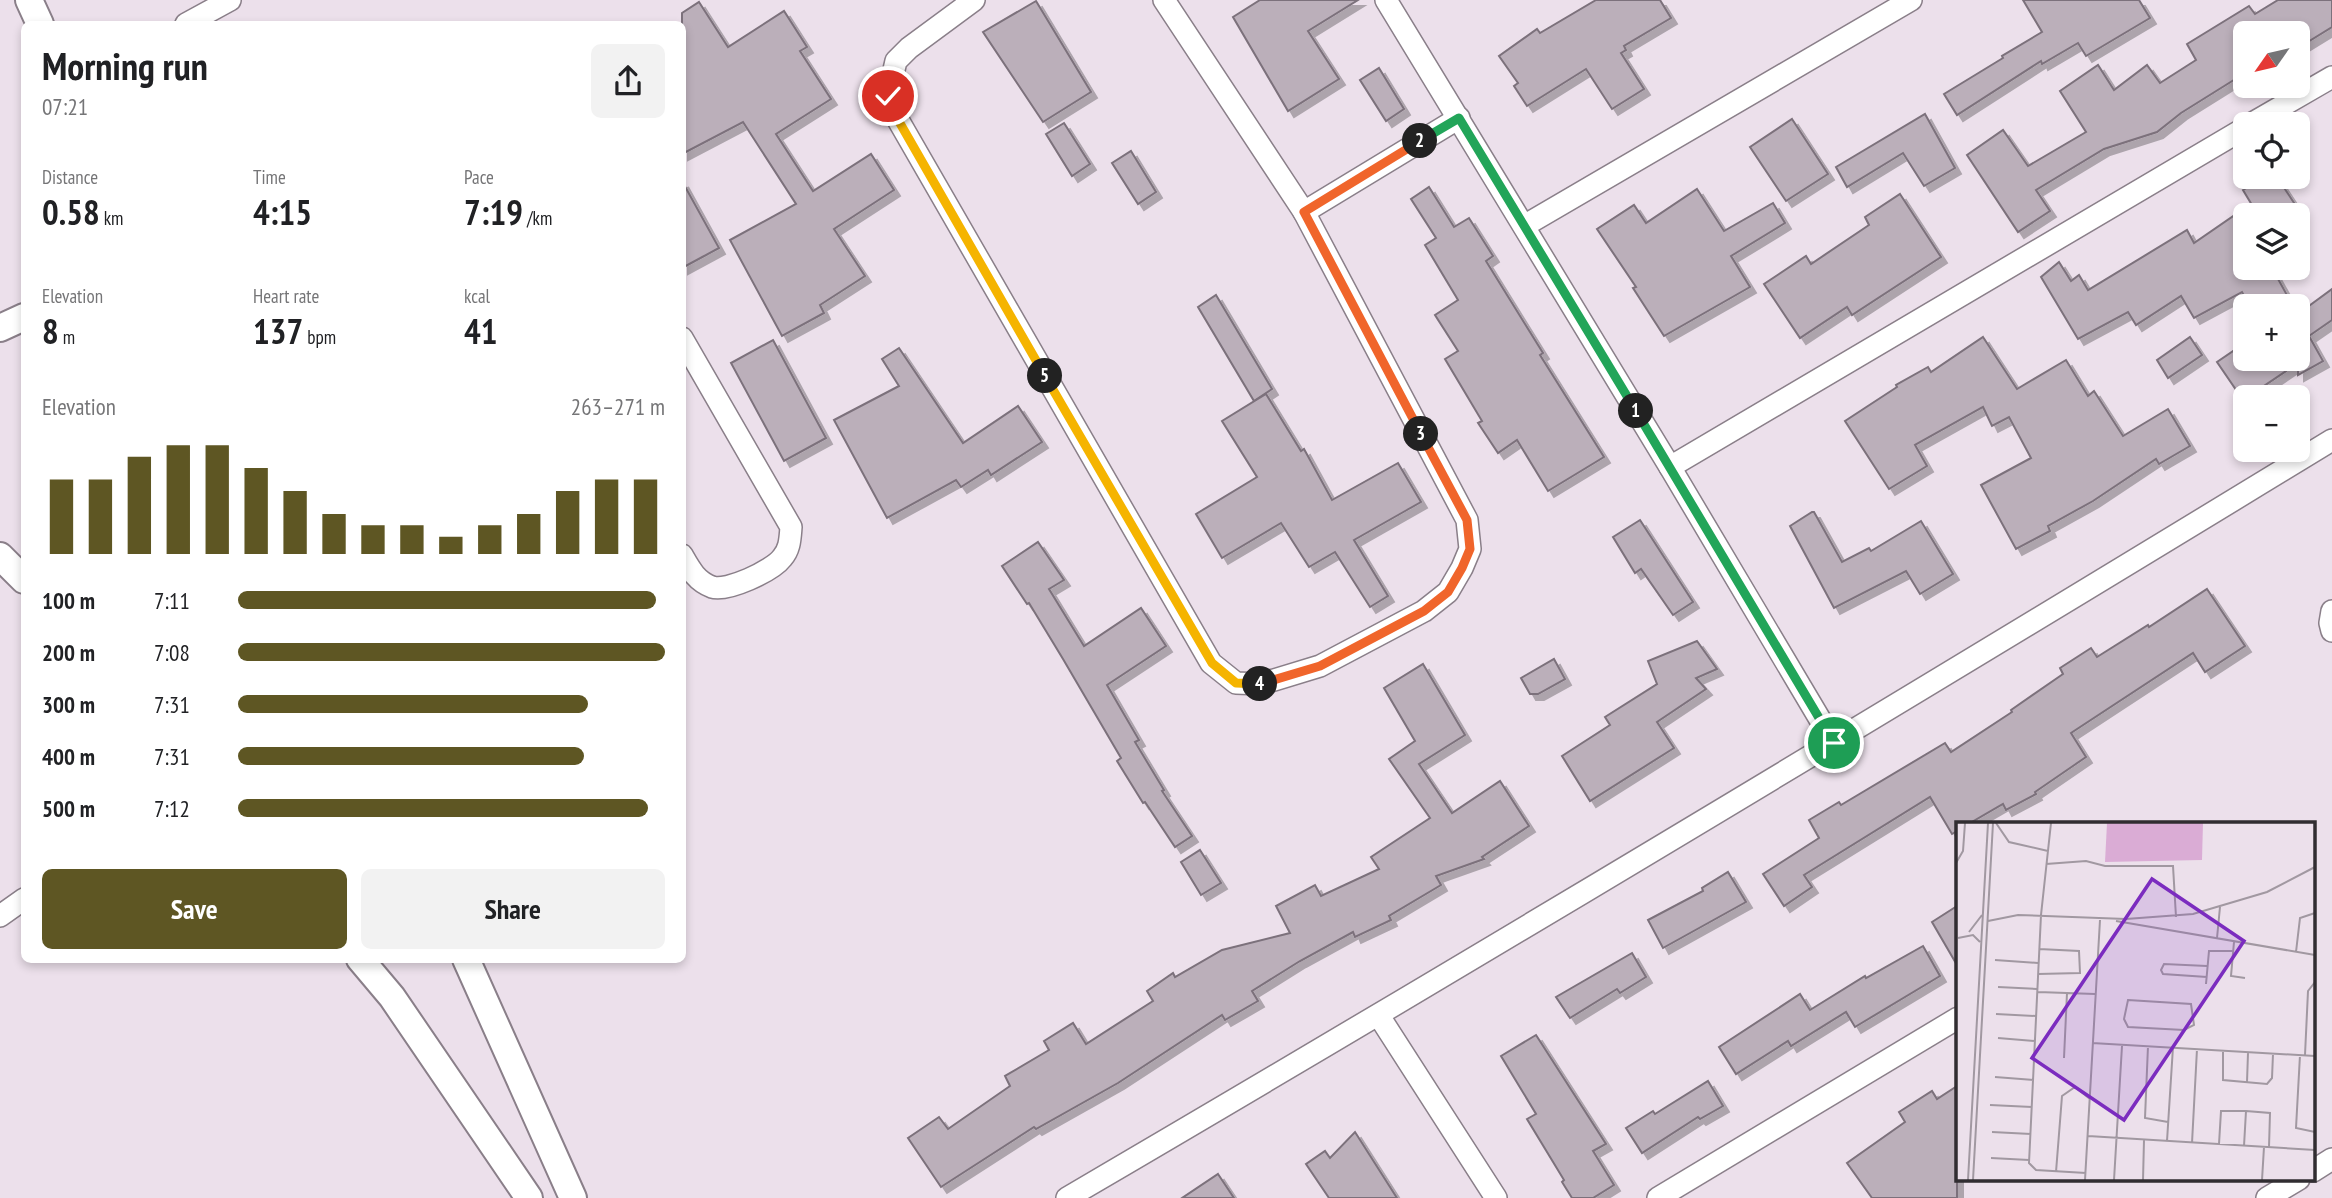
<!DOCTYPE html>
<html lang="en">
<head>
<meta charset="utf-8">
<style>
	:root { --surface:#fff; --page:#f2f2f2; --text:#202124; --muted:#757577; --accent:#5e5623 }
	body { margin:0; font-family:"PT Sans Narrow",sans-serif; background:var(--page); color:var(--text); height:100vh; display:flex; flex-direction:column; font-size:26px; white-space:nowrap }
	* { box-sizing:border-box; margin:0 }
	p { font-size:23px; color:var(--muted) }
	.icon { flex:none; width:38px; height:38px; fill:none; stroke:currentColor; stroke-width:2; stroke-linecap:round; stroke-linejoin:round }
	.map { position:relative; flex:1; overflow:hidden }
	.side { position:absolute; left:21px; top:21px; width:665px; height:942px; display:flex; flex-direction:column; background:var(--surface); border-radius:10px; box-shadow:0 4px 10px #0003 }
	.side>* { flex:none }
	.needle { width:46px; rotate:236deg }
	.tools { position:absolute; left:2233px; top:21px; display:grid; gap:14px }
	.tools a { display:grid; place-items:center; width:77px; height:77px; border-radius:10px; background:var(--surface); box-shadow:0 4px 10px #0003; font-size:35px }
	.pin { position:absolute; display:grid; place-items:center; width:60px; height:60px; color:#fff; margin:-30px; border:4px solid #fff; border-radius:50%; box-shadow:0 2px 7px #0007 }
	.km { position:absolute; width:35px; height:35px; margin:-18px; border-radius:50%; background:#222; color:#fff; font-size:19px; line-height:35px; text-align:center }
	.round { display:grid; place-items:center; flex:none; width:74px; height:74px; border-radius:10px; background:var(--page) }
	.head { display:flex; align-items:center; justify-content:space-between; height:119px; padding:0 21px }
	h1 { font-size:38px; font-weight:800; line-height:52px }
	.figures { display:grid; grid-template-columns:repeat(3,1fr); gap:10px; height:119px; padding:7px 21px }
	.figures div { display:grid; align-content:center }
	.figures b { font-size:35px; font-weight:800 }
	.figures small { font-size:19px; font-weight:400 }
	.figures p { font-size:19px }
	.chart { height:196px; padding:14px 21px }
	.chart p { display:flex; justify-content:space-between }
	.chart svg { width:100%; height:126px; margin-top:7px; stroke:var(--accent); stroke-width:6 }
	.cta { display:flex; gap:14px; margin-top:auto; padding:14px 21px }
	.cta a { flex:1; height:80px; border-radius:10px; background:var(--accent); color:#fff; font-size:28px; font-weight:800; line-height:80px; text-align:center }
	.cta a+a { background:var(--page); color:var(--text) }
	ul { padding:0 21px; list-style:none; font-size:23px }
	li { display:grid; grid-template-columns:112px 84px 1fr; align-items:center; height:52px }
	li i { height:18px; border-radius:9px; background:var(--accent) }
	.map>svg:first-child { display:block }
	.building { fill:#bbafba; stroke:#7c717b; stroke-width:2; filter:url(#shadow) }
	.lines { fill:none; stroke-linecap:round; stroke-linejoin:round }
	.minor-casing { stroke:#8a7f89; stroke-width:24 }
	.tertiary-casing { stroke:#8a7f89; stroke-width:30 }
	.minor { stroke:#fff; stroke-width:21 }
	.tertiary { stroke:#fff; stroke-width:26 }
	.split-1-casing { stroke:#fff; stroke-width:14 }
	.split-2-casing { stroke:#fff; stroke-width:14 }
	.split-3-casing { stroke:#fff; stroke-width:14 }
	.split-4-casing { stroke:#fff; stroke-width:14 }
	.split-5-casing { stroke:#fff; stroke-width:14 }
	.split-6-casing { stroke:#fff; stroke-width:14 }
	.split-1 { stroke:#22a559; stroke-width:9 }
	.split-2 { stroke:#22a559; stroke-width:9 }
	.split-3 { stroke:#f0652b; stroke-width:9 }
	.split-4 { stroke:#f0652b; stroke-width:9 }
	.split-5 { stroke:#f5b400; stroke-width:9 }
	.split-6 { stroke:#f5b400; stroke-width:9 }
	.inset-road { fill:none; stroke:#a198a1; stroke-width:2 }
	.view { fill:#7b2cbf; fill-opacity:0.15; stroke:#7b2cbf; stroke-width:3.5 }
	.inset-edge { fill:none; stroke:#312d31; stroke-width:3.5 }
</style>
</head>
<body>
<div class="map">
<svg width="2332" height="1198" viewBox="0 0 2332 1198">
	<defs>
		<filter id="shadow"><feDropShadow dx="6" dy="6" stdDeviation="0" flood-color="#0004"/></filter>
	</defs>
	<rect width="100%" height="100%" fill="#ece0eb"/>
	<g class="building">
		<path d="M 1260,0 L 1358,0 L 1308,31 L 1339,79 L 1288,111 L 1233,17 Z"/>
		<path d="M 1596,0 L 1660,0 L 1671,18 L 1624,46 L 1626,50 L 1621,53 L 1644,89 L 1612,109 L 1586,69 L 1527,106 L 1514,86 L 1518,83 L 1499,56 L 1537,29 L 1540,33 Z"/>
		<path d="M 2023,0 L 2139,0 L 2150,18 L 2086,56 L 2078,43 L 2042,64 L 2041,61 L 1957,115 L 1944,94 L 2003,58 L 2002,56 L 2042,32 Z"/>
		<path d="M 2278,0 L 2332,0 L 2332,27 L 2298,48 L 2298,33 L 2245,33 L 2245,73 L 2181,113 L 2157,132 L 2104,149 L 2036,190 L 2050,211 L 2018,232 L 1967,155 L 2003,130 L 2028,166 L 2086,132 L 2060,91 L 2098,65 L 2114,90 L 2147,65 L 2160,83 L 2196,60 L 2187,44 L 2249,6 L 2255,14 Z"/>
		<path d="M 1036,1 L 1091,92 L 1043,122 L 983,32 Z"/>
		<path d="M 699,2 L 728,47 L 784,11 L 807,47 L 800,51 L 831,99 L 776,134 L 813,191 L 871,154 L 894,190 L 834,229 L 865,276 L 820,305 L 824,313 L 782,336 L 730,240 L 796,204 L 743,122 L 682,154 L 682,13 Z"/>
		<path d="M 1379,68 L 1404,109 L 1386,121 L 1360,80 Z"/>
		<path d="M 1925,114 L 1955,168 L 1924,186 L 1903,153 L 1847,187 L 1836,167 Z"/>
		<path d="M 1792,119 L 1828,174 L 1786,201 L 1750,147 Z"/>
		<path d="M 1064,123 L 1090,164 L 1072,176 L 1046,134 Z"/>
		<path d="M 1131,151 L 1156,192 L 1138,204 L 1112,163 Z"/>
		<path d="M 2266,177 L 2277,177 L 2302,215 L 2258,215 L 2243,190 Z"/>
		<path d="M 682,181 L 719,248 L 682,268 Z"/>
		<path d="M 1429,187 L 1454,227 L 1469,218 L 1493,256 L 1486,261 L 1543,353 L 1540,355 L 1604,457 L 1548,491 L 1517,440 L 1498,453 L 1478,423 L 1482,421 L 1445,359 L 1458,351 L 1435,315 L 1458,300 L 1425,245 L 1436,238 L 1411,199 Z"/>
		<path d="M 1697,189 L 1724,231 L 1773,203 L 1785,223 L 1731,256 L 1750,287 L 1664,336 L 1633,288 L 1636,287 L 1597,229 L 1634,205 L 1646,223 Z"/>
		<path d="M 1900,194 L 1941,257 L 1852,315 L 1847,307 L 1800,338 L 1764,284 L 1806,256 L 1811,264 L 1869,225 L 1865,217 Z"/>
		<path d="M 2245,208 L 2245,268 L 2272,268 L 2293,306 L 2250,306 L 2242,292 L 2194,318 L 2181,296 L 2136,325 L 2128,312 L 2078,339 L 2041,277 L 2059,262 L 2071,281 L 2079,275 L 2088,290 L 2187,230 L 2194,243 Z"/>
		<path d="M 2332,289 L 2332,320 L 2309,336 L 2323,361 L 2298,375 L 2298,363 L 2243,400 L 2217,362 L 2245,343 L 2245,359 L 2298,359 L 2298,314 Z"/>
		<path d="M 1216,295 L 1272,389 L 1254,401 L 1198,307 Z"/>
		<path d="M 1983,337 L 2017,389 L 2066,360 L 2088,396 L 2094,391 L 2123,436 L 2168,409 L 2190,446 L 2159,464 L 2156,459 L 2093,501 L 2048,526 L 2050,531 L 2016,549 L 1981,485 L 2031,458 L 2009,417 L 1992,426 L 1983,407 L 1915,445 L 1927,466 L 1889,489 L 1845,421 L 1897,387 L 1896,385 L 1928,367 L 1931,372 Z"/>
		<path d="M 2190,337 L 2202,355 L 2168,378 L 2157,360 Z"/>
		<path d="M 773,340 L 826,438 L 784,461 L 731,363 Z"/>
		<path d="M 899,348 L 963,443 L 1018,406 L 1042,442 L 991,475 L 988,470 L 961,487 L 956,480 L 887,518 L 834,420 L 899,386 L 882,359 Z"/>
		<path d="M 1266,394 L 1301,451 L 1304,449 L 1332,500 L 1398,463 L 1421,502 L 1354,540 L 1388,596 L 1370,607 L 1335,552 L 1309,567 L 1281,523 L 1222,558 L 1196,514 L 1257,477 L 1222,421 Z"/>
		<path d="M 1812,512 L 1814,512 L 1842,562 L 1869,548 L 1871,551 L 1921,521 L 1953,574 L 1920,594 L 1906,571 L 1834,608 L 1790,526 Z"/>
		<path d="M 1640,520 L 1693,602 L 1673,615 L 1641,569 L 1635,573 L 1613,537 Z"/>
		<path d="M 1038,542 L 1064,580 L 1049,589 L 1084,646 L 1141,608 L 1166,646 L 1107,685 L 1139,740 L 1135,742 L 1164,790 L 1162,791 L 1192,836 L 1175,847 L 1145,802 L 1143,803 L 1117,761 L 1121,758 L 1063,659 L 1029,603 L 1027,604 L 1002,566 Z"/>
		<path d="M 2207,589 L 2245,646 L 2205,672 L 2193,653 L 2071,733 L 2086,757 L 2035,792 L 2036,794 L 2006,810 L 2003,804 L 1970,823 L 1957,823 L 1957,831 L 1952,834 L 1930,797 L 1804,875 L 1812,887 L 1784,906 L 1763,874 L 1819,838 L 1809,820 L 1839,802 L 1841,805 L 1945,743 L 1951,752 L 2012,712 L 2011,710 L 2063,674 L 2060,668 L 2091,648 L 2097,657 L 2148,625 L 2149,627 Z"/>
		<path d="M 1697,641 L 1717,669 L 1696,678 L 1706,689 L 1657,722 L 1674,748 L 1590,801 L 1562,756 L 1610,725 L 1605,717 L 1657,684 L 1648,661 Z"/>
		<path d="M 1554,659 L 1565,679 L 1538,694 L 1530,694 L 1521,678 Z"/>
		<path d="M 1423,664 L 1465,735 L 1419,764 L 1452,813 L 1500,781 L 1529,826 L 1482,857 L 1484,859 L 1436,876 L 1441,885 L 1389,916 L 1391,920 L 1355,937 L 1353,932 L 1300,961 L 1252,991 L 1258,1001 L 1225,1020 L 1222,1015 L 1118,1083 L 1036,1129 L 1034,1127 L 941,1187 L 908,1138 L 939,1117 L 948,1129 L 1010,1086 L 1005,1076 L 1049,1050 L 1044,1041 L 1073,1023 L 1086,1044 L 1153,1001 L 1147,991 L 1173,973 L 1175,977 L 1222,950 L 1290,933 L 1276,906 L 1315,885 L 1321,896 L 1379,869 L 1371,857 L 1430,818 L 1389,759 L 1415,741 L 1384,688 Z"/>
		<path d="M 1200,850 L 1221,883 L 1201,895 L 1181,862 Z"/>
		<path d="M 1728,872 L 1746,902 L 1663,948 L 1648,920 L 1703,891 L 1702,888 Z"/>
		<path d="M 1957,906 L 1957,965 L 1932,922 Z"/>
		<path d="M 1923,946 L 1940,976 L 1855,1027 L 1846,1012 L 1791,1046 L 1788,1041 L 1736,1074 L 1719,1047 L 1800,994 L 1810,1010 L 1865,976 L 1866,978 Z"/>
		<path d="M 1632,953 L 1646,977 L 1620,993 L 1617,989 L 1570,1018 L 1556,997 Z"/>
		<path d="M 1536,1035 L 1606,1144 L 1593,1151 L 1614,1185 L 1593,1198 L 1572,1198 L 1562,1182 L 1564,1180 L 1527,1119 L 1536,1114 L 1501,1056 Z"/>
		<path d="M 1708,1081 L 1723,1106 L 1700,1119 L 1698,1117 L 1642,1153 L 1626,1128 L 1653,1111 L 1655,1114 Z"/>
		<path d="M 1957,1086 L 1957,1198 L 1872,1198 L 1847,1163 L 1905,1122 L 1899,1112 L 1932,1091 L 1937,1099 Z"/>
		<path d="M 1355,1132 L 1397,1198 L 1329,1198 L 1306,1164 L 1325,1151 L 1330,1158 Z"/>
		<path d="M 1218,1174 L 1234,1198 L 1182,1198 Z"/>
	</g>
	<g class="lines">
		<g class="minor-casing">
			<g id="minor">
				<path d="M 974,0 L 909,48 L 896,61 L 888,96 L 897,118 L 1211,663 L 1236,683 L 1261,684 L 1320,666 L 1424,611 L 1448,592 L 1462,568 L 1470,549 L 1467,520 L 1304,212 L 1164,0"/>
				<path d="M 1386,0 L 1670,467 L 1834,743"/>
				<path d="M 186,24 L 230,0"/>
				<path d="M 2251,124 L 2332,77"/>
				<path d="M 1304,212 L 1459,118"/>
				<path d="M 1524,226 L 1911,0"/>
				<path d="M 682,338 L 791,527 C 790,539 790,549 782,558 C 772,571 727,592 712,587 C 696,581 690,569 682,555"/>
				<path d="M 1670,467 L 2245,128"/>
				<path d="M 2332,611 L 2330,623 L 2332,631"/>
				<path d="M 0,916 L 24,899"/>
				<path d="M 1379,1016 L 1496,1198"/>
				<path d="M 2313,1171 L 2332,1159"/>
				<path d="M 1067,1198 C 1491,950 1912,696 2332,440"/>
				<path d="M 1658,1198 L 1958,1018"/>
				<path d="M 2267,1198 L 2299,1179"/>
			</g>
		</g>
		<g class="tertiary-casing">
			<g id="tertiary">
				<path d="M 29,0 L 40,24"/>
				<path d="M 0,328 L 24,317"/>
				<path d="M 0,556 L 24,580"/>
				<path d="M 360,959 L 392,997 L 529,1198"/>
				<path d="M 466,959 L 573,1198"/>
			</g>
		</g>
		<use href="#minor" class="minor"/>
		<use href="#tertiary" class="tertiary"/>
	</g>
	<g class="lines">
		<g class="split-1-casing">
			<path id="split-1" d="M 1636,411 L 1834,743"/>
		</g>
		<g class="split-2-casing">
			<path id="split-2" d="M 1420,141 L 1459,118 L 1636,411"/>
		</g>
		<g class="split-3-casing">
			<path id="split-3" d="M 1420,141 L 1304,212 L 1421,434"/>
		</g>
		<g class="split-4-casing">
			<path id="split-4" d="M 1260,684 L 1320,666 L 1424,611 L 1448,592 L 1462,568 L 1470,549 L 1467,520 L 1421,434"/>
		</g>
		<g class="split-5-casing">
			<path id="split-5" d="M 1045,376 L 1212,663 L 1236,683 L 1260,684"/>
		</g>
		<g class="split-6-casing">
			<path id="split-6" d="M 888,96 L 897,118 L 1045,376"/>
		</g>
		<use href="#split-1" class="split-1"/>
		<use href="#split-2" class="split-2"/>
		<use href="#split-3" class="split-3"/>
		<use href="#split-4" class="split-4"/>
		<use href="#split-5" class="split-5"/>
		<use href="#split-6" class="split-6"/>
	</g>
	<g transform="translate(1956 822)">
		<rect width="359" height="359" fill="#ece0eb"/>
		<path d="M 151,1 L 247,1 L 246,38 L 149,40 Z" fill="#daacd5"/>
		<path class="inset-road" d="M 40,1 L 53,20 L 92,29M 95,1 L 85,93 L 73,341 L 80,348 L 130,351M 0,41 L 7,29 L 9,1M 90,42 L 130,39 L 149,44 L 217,44 L 220,95M 32,99 L 62,93 L 170,97 L 237,92 L 311,70 L 359,45M 160,99 L 359,133M 13,110 L 26,93M 2,116 L 17,113 L 24,120M 261,116 L 264,85M 278,120 L 275,154 L 289,156M 340,130 L 344,96 L 359,91M 39,138 L 82,141M 82,152 L 124,151 L 123,129 L 83,127M 251,155 L 207,152 L 205,148 L 208,142 L 251,144M 250,162 L 253,129 L 277,129M 42,165 L 81,167M 82,170 L 139,172M 172,178 L 235,182 L 238,203 L 228,208 L 172,205 L 168,197 ZM 40,192 L 80,194M 42,216 L 79,219M 136,221 L 359,234M 192,224 L 189,296 L 212,300M 267,229 L 267,258 L 311,262 L 316,256 L 317,232M 344,233 L 340,306 L 359,310M 349,233 L 352,169 L 359,160M 108,236 L 111,171M 39,255 L 78,258M 291,260 L 292,231M 34,283 L 76,285M 36,310 L 75,312M 132,314 L 359,328M 211,319 L 217,225M 236,321 L 241,227M 263,322 L 265,289 L 290,289 L 314,291 L 313,325M 288,324 L 290,289M 35,336 L 73,338M 100,350 L 106,274 L 119,265 L 134,277M 12,358 L 32,1M 17,358 L 37,1M 129,358 L 144,98M 158,358 L 166,224M 187,358 L 188,318M 306,358 L 308,325"/>
		<path class="view" d="M 196,57 L 288,119 L 168,298 L 76,236 Z"/>
		<rect width="359" height="359" class="inset-edge"/>
	</g>
</svg>
<div class="tools">
<a><svg class="needle" viewBox="-14 -14 28 28"><path d="M0-13l5 13h-10z" fill="#e53935"/><path d="M0 13l5-13h-10z" fill="#757577"/></svg></a>
<a><svg class="icon" aria-label="locate" viewBox="0 0 24 24"><circle cx="12" cy="12" r="6"/><path d="M12 2v4M12 18v4M2 12h4M18 12h4"/></svg></a>
<a><svg class="icon" aria-label="layers" viewBox="0 0 24 24"><path d="M12 4l9 5-9 5-9-5zM3 14l9 5 9-5"/></svg></a>
<a>+</a>
<a>−</a>
</div>
<div class="pin" style="left:1834px;top:743px;background:#1e9e55"><svg class="icon" aria-label="arrive" viewBox="0 0 24 24"><path d="M6 21V4h12l-3 4 3 4H6"/></svg></div>
<div class="pin" style="left:888px;top:96px;background:#d93025"><svg class="icon" aria-label="check" viewBox="0 0 24 24"><path d="M5 12l5 5 9-10"/></svg></div>
<b class="km" style="left:1636px;top:411px">1</b>
<b class="km" style="left:1420px;top:141px">2</b>
<b class="km" style="left:1421px;top:434px">3</b>
<b class="km" style="left:1260px;top:684px">4</b>
<b class="km" style="left:1045px;top:376px">5</b>
<section class="side">
<div class="head"><div><h1>Morning run</h1><p>07:21</p></div><a class="round"><svg class="icon" aria-label="share" viewBox="0 0 24 24"><path d="M12 15V3M7 8l5-5 5 5M5 13v7h14v-7"/></svg></a></div>
<div class="figures">
<div><p>Distance</p><b>0.58<small> km</small></b></div>
<div><p>Time</p><b>4:15</b></div>
<div><p>Pace</p><b>7:19<small> /km</small></b></div>
</div>
<div class="figures">
<div><p>Elevation</p><b>8<small> m</small></b></div>
<div><p>Heart rate</p><b>137<small> bpm</small></b></div>
<div><p>kcal</p><b>41</b></div>
</div>
<div class="chart"><p><span>Elevation</span>263–271 m</p>
<svg viewBox="0 0 160 44" preserveAspectRatio="none"><path d="M5 44V18M15 44V18M25 44V10M35 44V6M45 44V6M55 44V14M65 44V22M75 44V30M85 44V34M95 44V34M105 44V38M115 44V34M125 44V30M135 44V22M145 44V18M155 44V18"/></svg>
</div>
<ul>
<li><b>100 m</b>7:11<i style="width:98%"></i></li>
<li><b>200 m</b>7:08<i style="width:100%"></i></li>
<li><b>300 m</b>7:31<i style="width:82%"></i></li>
<li><b>400 m</b>7:31<i style="width:81%"></i></li>
<li><b>500 m</b>7:12<i style="width:96%"></i></li>
</ul>
<div class="cta"><a>Save</a><a>Share</a></div>
</section>
</div>
</body>
</html>
